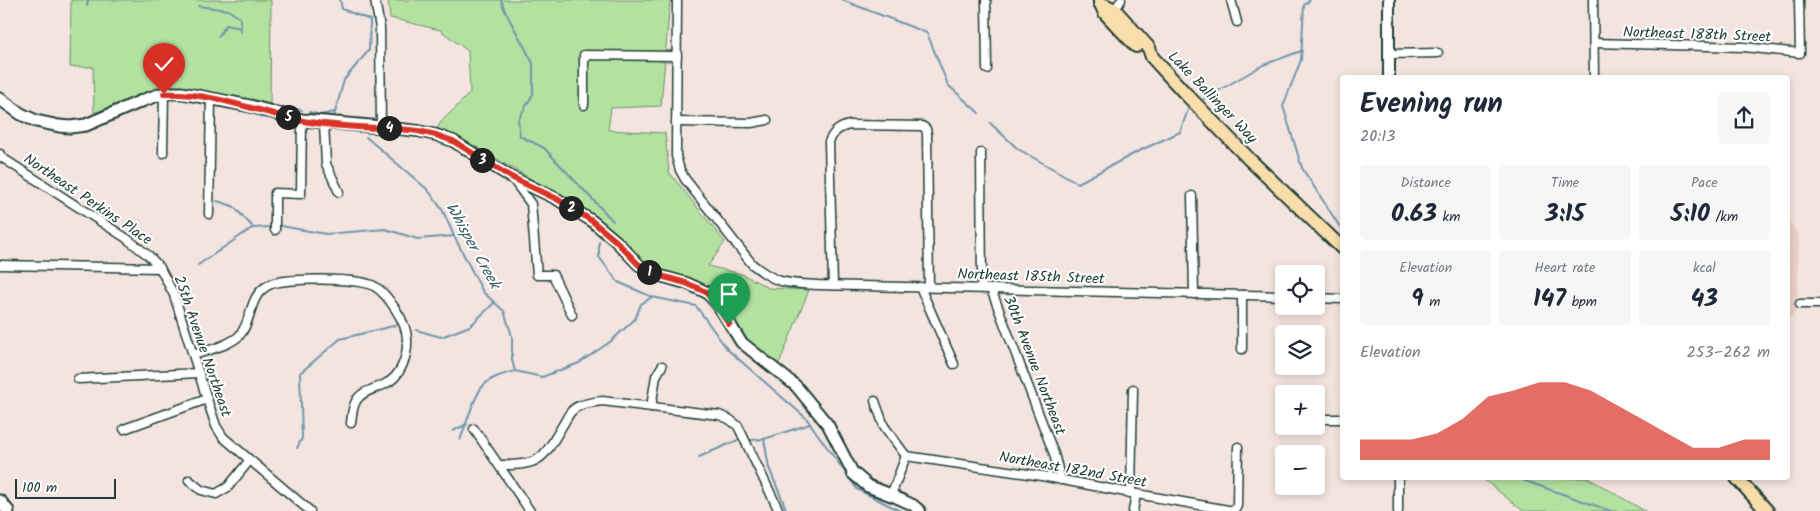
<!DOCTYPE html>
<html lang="en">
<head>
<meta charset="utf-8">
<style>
	:root { --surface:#fff; --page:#f6f6f7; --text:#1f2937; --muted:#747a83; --accent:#d93025 }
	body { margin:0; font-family:Kalam,sans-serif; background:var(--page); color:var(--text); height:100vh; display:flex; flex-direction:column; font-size:19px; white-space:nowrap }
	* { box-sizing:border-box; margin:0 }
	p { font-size:16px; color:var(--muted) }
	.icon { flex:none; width:28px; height:28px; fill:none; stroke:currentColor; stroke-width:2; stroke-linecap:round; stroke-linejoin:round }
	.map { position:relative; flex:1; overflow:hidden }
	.drawer { position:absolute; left:1340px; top:75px; width:450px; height:405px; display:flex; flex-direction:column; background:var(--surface); border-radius:5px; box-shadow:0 2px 8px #0003 }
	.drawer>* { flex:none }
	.fabs { position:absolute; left:1275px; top:265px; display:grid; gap:10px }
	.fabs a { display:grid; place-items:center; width:50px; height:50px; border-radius:5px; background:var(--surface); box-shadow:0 2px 8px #0003; font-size:25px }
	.scale { position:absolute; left:15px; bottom:12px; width:101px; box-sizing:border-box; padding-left:5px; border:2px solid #1f3d34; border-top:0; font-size:14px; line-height:18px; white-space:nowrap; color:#1f3d34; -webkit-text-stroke:4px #fff; paint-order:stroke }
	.pin { position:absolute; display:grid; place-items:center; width:42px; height:42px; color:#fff; margin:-51px -21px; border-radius:50% 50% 50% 0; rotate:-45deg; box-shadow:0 0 5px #0007 }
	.pin .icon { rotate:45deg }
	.km { position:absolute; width:25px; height:25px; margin:-12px; border-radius:50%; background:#222; color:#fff; font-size:14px; line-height:25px; text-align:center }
	.round { display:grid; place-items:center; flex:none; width:52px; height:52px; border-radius:5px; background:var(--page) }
	.summary { display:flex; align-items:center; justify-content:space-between; height:85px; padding:0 20px }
	h1 { font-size:28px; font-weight:700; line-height:38px }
	.stats { display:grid; grid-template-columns:repeat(3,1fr); gap:8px; height:85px; padding:5px 20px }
	.stats div { display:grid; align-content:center; border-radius:5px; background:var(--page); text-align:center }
	.stats b { font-size:25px; font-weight:700 }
	.stats small { font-size:14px; font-weight:400 }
	.stats p { font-size:14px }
	.chart { height:140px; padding:10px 20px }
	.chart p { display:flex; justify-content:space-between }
	.chart svg { width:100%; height:90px; margin-top:5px; fill:var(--accent); opacity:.7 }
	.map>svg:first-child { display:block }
	.built { fill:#edd1c9 }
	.green { fill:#b3e1a0; stroke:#698f6a }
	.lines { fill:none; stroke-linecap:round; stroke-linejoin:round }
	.stream { stroke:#6e96ad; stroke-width:2 }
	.minor-casing { stroke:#1f3d34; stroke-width:11 }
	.tertiary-casing { stroke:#1f3d34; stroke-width:14 }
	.secondary-casing { stroke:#1f3d34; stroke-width:15 }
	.primary-casing { stroke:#1f3d34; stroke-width:16 }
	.minor { stroke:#fff; stroke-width:8 }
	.tertiary { stroke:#fff; stroke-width:10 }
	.secondary { stroke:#fff; stroke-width:11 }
	.primary { stroke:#f9deab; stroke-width:12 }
	.route-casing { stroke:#fff; stroke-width:10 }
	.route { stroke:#d93025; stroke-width:6 }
	.labels { text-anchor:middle; stroke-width:4; stroke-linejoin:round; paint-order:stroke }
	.street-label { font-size:15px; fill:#1f3d34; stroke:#fff }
	.water-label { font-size:16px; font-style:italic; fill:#406266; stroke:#fff }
</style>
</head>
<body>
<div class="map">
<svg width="1820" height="511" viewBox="0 0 1820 511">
	<rect width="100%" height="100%" fill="#f4e4df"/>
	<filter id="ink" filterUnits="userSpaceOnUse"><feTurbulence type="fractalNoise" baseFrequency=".02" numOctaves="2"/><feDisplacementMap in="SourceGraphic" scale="10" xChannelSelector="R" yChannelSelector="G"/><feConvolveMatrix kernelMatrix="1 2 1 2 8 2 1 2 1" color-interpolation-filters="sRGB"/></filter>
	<g filter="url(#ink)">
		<path class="built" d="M 1788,220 L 1799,235 L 1797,310 L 1788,321 Z"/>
		<g class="green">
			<path d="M 71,0 L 271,0 L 270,107 L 176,86 L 164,87 L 94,113 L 93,67 L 70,67 Z"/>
			<path d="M 388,0 L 670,0 L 661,106 L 611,108 L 608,130 L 665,133 L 669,172 L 725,242 L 708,266 L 742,274 L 769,288 L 809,290 L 778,366 L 742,336 L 718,296 L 689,278 L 651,268 L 591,214 L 478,148 L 437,128 L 442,121 L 470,93 L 468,51 L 440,30 L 390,18 Z"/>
			<path d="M 1482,478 L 1588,478 L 1645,511 L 1523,511 Z"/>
		</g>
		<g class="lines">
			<g class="stream">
				<path d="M 501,0 L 505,11 L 533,63 L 533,94 L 518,120 L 520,136 L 544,148 L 613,221"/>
				<path d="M 842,0 L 927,33 L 948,85 L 979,113"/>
				<path d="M 1310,0 L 1304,5 L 1301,60 L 1283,106 L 1302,168 L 1340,227"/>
				<path d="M 87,6 L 88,0"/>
				<path d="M 198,6 L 228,10 L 240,18 L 241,32"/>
				<path d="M 218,37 L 226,25 L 241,28"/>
				<path d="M 1204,99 L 1263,65 L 1301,51"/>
				<path d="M 288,107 L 302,110"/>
				<path d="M 309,112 L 320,115 L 335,112"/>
				<path d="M 334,116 L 344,80 L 369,50 L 370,20 L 342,9 L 340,0"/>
				<path d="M 260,117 L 266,118 L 269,116"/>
				<path d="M 990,123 L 1018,149 L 1078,183 L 1139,151 L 1180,132 L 1189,107"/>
				<path d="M 366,137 L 428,190 L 443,211 L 454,236 L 483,292 L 504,311 L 512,336 L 512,360 L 515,371 L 542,377 L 579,363 L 610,342 L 635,319 L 641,304 L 652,297"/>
				<path d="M 217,201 L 233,206 L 252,226"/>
				<path d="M 281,226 L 326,234 L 385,229 L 418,239 L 454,236"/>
				<path d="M 599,242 L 599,257 L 618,282 L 652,297 L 696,306 L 727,349 L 806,418 L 857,489 L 900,511"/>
				<path d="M 198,265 L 252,228 L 271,227"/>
				<path d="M 416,330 L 441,337 L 470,326 L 494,303"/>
				<path d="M 453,431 L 467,424"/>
				<path d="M 764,439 L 769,468 L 787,511"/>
				<path d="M 460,440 C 466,426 473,397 483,386 C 491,377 504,374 515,371"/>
				<path d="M 751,440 L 764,439 L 810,424"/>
				<path d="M 297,448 L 302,438 L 300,373 L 340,339 L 397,325"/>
				<path d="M 699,457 L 738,440"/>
				<path d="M 1517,478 L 1611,511"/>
			</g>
			<g class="minor-casing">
				<g id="minor">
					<path d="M 375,0 L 380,28 L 381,127"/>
					<path d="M 677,0 L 676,156 L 680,170 L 685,179 L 752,264 C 778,285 786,283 818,285 L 1284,296"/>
					<path d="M 986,0 L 987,69"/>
					<path d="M 1231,0 L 1237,22"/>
					<path d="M 1593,0 L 1594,78"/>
					<path d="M 1115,10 L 1121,0"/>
					<path d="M 1594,43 L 1744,47 L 1800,53 L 1799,0"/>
					<path d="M 1389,54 L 1438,53"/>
					<path d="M 584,105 L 584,55 L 677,56"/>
					<path d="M 676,122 L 751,123 L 767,120"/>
					<path d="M 324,123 L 326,164 L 339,192"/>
					<path d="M 163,153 L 164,93"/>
					<path d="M 981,153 L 982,288"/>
					<path d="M 0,154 L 1,157 L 126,238 L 149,256 L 160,268 L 174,295 L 207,399 L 216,426 L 223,437 L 310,511"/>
					<path d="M 512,178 L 531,204 L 537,275 L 553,275 L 572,315"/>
					<path d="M 1192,196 L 1194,294"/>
					<path d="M 209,214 L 211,98"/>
					<path d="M 275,230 L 275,193 L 301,194 L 302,120"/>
					<path d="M 0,265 L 160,268"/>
					<path d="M 833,285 L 829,142 C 833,132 839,127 850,125 L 922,126 L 926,129 L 927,134 L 929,287"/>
					<path d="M 920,287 L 954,364"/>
					<path d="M 991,289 L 1054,454 L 1061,480"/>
					<path d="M 1242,295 L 1242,349"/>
					<path d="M 1316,298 L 1342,299"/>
					<path d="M 1800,304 L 1820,304"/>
					<path d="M 194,355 C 208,350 228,346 239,336 C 253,321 248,295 269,285 C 283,277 360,278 374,286 C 388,294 407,323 407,339 C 408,356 401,377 385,384 C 376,389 361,391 356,401 C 352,408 352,416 351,423"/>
					<path d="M 78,379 L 199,373"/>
					<path d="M 875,401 L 884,426 L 906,456"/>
					<path d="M 651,407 L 656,376 L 662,366"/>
					<path d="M 1316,419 L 1342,419"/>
					<path d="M 124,429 L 207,399"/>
					<path d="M 474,429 L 530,511"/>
					<path d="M 906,456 L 1042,476 L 1131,493 L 1234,511"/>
					<path d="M 499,465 C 543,466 543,458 564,423 C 568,416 571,409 579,406 C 586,403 595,402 602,401 L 719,415 L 729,419 L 738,426 L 779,511"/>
					<path d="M 189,480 L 201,490 L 216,494 L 228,487 L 249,461"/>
					<path d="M 1131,493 L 1133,389"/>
					<path d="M 891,495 L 906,456"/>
					<path d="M 1133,511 L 1136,494"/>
					<path d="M 1234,511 L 1237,506 L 1238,447"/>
					<path d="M 1398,511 L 1398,478"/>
				</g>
			</g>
			<g class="tertiary-casing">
				<g id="tertiary">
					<path d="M 1389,0 L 1389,78"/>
					<path d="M 381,127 L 418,131 L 436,135 L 453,141 L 511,177 L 557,199 L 592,221 L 616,241 L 638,264 L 650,273 L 686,283 L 706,292 L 717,303 L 741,342 L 796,386 L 828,425 L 853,473"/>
					<path d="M 891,495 L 913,505 L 920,511"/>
				</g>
			</g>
			<g class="secondary-casing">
				<g id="secondary">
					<path d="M 0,99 L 21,114 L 36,121 L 59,126 L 70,127 L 86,125 L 144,100 L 164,93 L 182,93 L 250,106 L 302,120 L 381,127"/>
					<path d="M 853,473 L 868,486 L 891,495"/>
					<path d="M 0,501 L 8,511"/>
				</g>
			</g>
			<g class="primary-casing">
				<g id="primary">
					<path d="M 1100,2 L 1105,13 L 1136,46"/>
					<path d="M 1100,3 L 1115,10 L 1149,48 L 1152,57 L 1161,67 L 1184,92 L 1250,160 L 1342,248"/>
					<path d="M 1737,478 L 1767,511"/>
				</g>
			</g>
			<use href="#minor" class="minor"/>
			<use href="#tertiary" class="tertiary"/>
			<use href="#secondary" class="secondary"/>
			<use href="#primary" class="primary"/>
		</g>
	</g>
	<g class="lines" filter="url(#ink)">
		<g class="route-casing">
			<path id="route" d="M 164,94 C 212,92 257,112 303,121 C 340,128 380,127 418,131 L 436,135 L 453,141 L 511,177 L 557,199 L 592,221 L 616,241 L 638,264 L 650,273 L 686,283 L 706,292 L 716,303 L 729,324"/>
		</g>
		<use href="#route" class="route"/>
	</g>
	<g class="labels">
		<g class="street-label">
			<text transform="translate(1697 34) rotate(2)" y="5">Northeast 188th Street</text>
			<text transform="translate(1213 97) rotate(46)" y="5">Lake Ballinger Way</text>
			<text transform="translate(88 199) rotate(34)" y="5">Northeast Perkins Place</text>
			<text transform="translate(1031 276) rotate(2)" y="5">Northeast 185th Street</text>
			<text transform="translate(203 346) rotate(71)" y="5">25th Avenue Northeast</text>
			<text transform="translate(1035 365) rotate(69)" y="5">30th Avenue Northeast</text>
			<text transform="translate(1073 469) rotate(10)" y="5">Northeast 182nd Street</text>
		</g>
		<g class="water-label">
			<text transform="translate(474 245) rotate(61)" y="6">Whisper Creek</text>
		</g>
	</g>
</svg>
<div class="fabs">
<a><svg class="icon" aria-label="locate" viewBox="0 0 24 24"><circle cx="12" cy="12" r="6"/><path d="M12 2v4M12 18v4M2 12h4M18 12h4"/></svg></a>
<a><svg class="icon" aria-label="layers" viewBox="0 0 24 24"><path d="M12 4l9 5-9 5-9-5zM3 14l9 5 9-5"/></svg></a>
<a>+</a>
<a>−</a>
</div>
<div class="scale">100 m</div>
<div class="pin" style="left:729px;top:324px;background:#1e9e55"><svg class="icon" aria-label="arrive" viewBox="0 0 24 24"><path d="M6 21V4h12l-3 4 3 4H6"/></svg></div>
<div class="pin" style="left:164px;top:94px;background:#d93025"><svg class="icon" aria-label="check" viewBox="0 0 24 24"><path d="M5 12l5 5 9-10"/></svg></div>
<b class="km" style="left:649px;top:272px">1</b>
<b class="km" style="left:571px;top:208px">2</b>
<b class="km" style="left:482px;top:160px">3</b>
<b class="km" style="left:389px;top:128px">4</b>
<b class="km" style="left:288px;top:117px">5</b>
<section class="drawer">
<div class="summary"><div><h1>Evening run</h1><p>20:13</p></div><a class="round"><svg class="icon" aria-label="share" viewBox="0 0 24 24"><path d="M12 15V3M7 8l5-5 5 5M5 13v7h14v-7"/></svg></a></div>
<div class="stats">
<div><p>Distance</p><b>0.63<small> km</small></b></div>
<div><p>Time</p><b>3:15</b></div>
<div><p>Pace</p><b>5:10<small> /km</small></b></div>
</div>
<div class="stats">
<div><p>Elevation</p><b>9<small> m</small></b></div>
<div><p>Heart rate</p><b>147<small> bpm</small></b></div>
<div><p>kcal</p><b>43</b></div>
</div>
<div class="chart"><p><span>Elevation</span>253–262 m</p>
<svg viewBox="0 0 160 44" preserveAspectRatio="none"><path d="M0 44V34L10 34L20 34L30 31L40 24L50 13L60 10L70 6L80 6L90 10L100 17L110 24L120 31L130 38L140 38L150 34L160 34V44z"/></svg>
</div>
</section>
</div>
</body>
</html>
